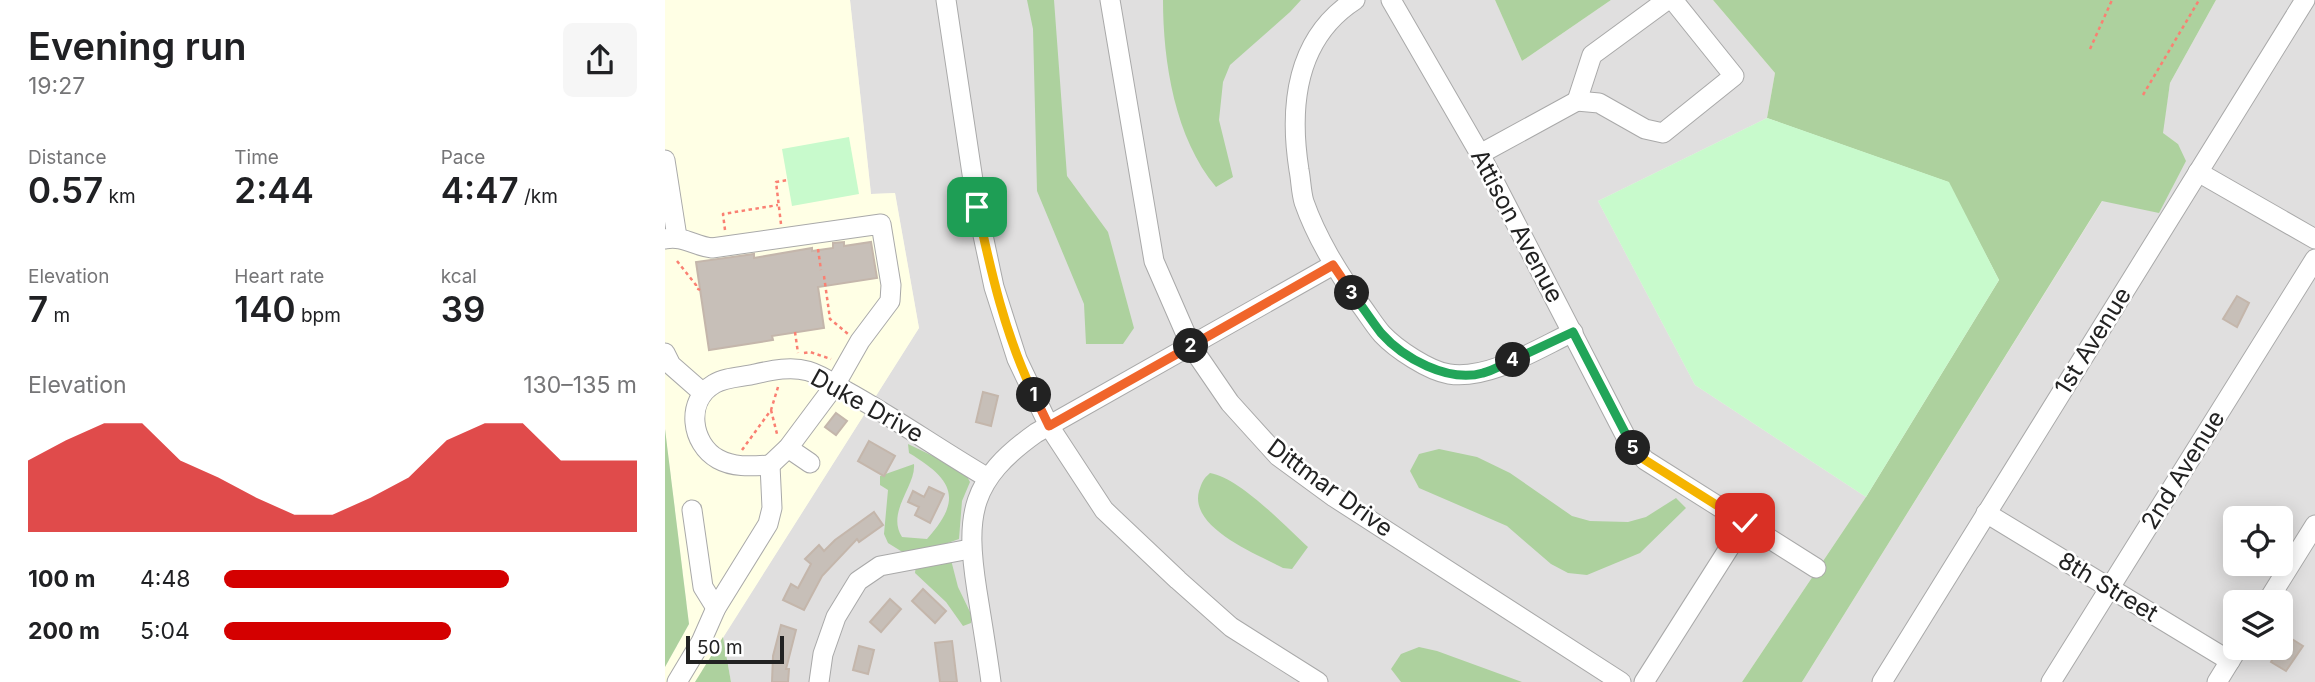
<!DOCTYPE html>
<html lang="en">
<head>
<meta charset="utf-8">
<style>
	:root { --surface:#fff; --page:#f6f6f6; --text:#202124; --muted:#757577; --accent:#d40000 }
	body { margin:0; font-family:Inter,sans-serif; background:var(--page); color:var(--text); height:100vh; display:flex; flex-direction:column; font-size:26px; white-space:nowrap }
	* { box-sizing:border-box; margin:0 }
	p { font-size:23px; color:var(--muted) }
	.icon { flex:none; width:38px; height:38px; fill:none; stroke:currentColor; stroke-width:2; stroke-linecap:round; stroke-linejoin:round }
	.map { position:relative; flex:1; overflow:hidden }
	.panel { display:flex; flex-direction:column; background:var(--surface); width:665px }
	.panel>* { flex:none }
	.fabs { position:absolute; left:1558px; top:506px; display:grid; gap:14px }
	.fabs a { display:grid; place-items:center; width:70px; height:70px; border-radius:10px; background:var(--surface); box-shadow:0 4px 18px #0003; font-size:35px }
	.scale { position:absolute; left:21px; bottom:18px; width:98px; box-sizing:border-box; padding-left:7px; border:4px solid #222; border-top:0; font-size:19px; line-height:24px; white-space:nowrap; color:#222; -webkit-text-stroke:5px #fff; paint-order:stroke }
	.pin { position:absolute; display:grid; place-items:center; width:60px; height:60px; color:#fff; margin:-30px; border-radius:14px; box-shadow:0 4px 10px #0006 }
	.km { position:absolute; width:35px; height:35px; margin:-18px; border-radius:50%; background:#222; color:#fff; font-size:19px; line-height:35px; text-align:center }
	.round { display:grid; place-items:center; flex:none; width:74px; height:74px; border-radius:10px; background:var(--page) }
	.overview { display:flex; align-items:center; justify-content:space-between; height:119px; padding:0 28px }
	h1 { font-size:38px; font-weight:600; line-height:52px }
	.figures { display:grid; grid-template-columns:repeat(3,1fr); gap:10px; height:119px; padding:7px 28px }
	.figures div { display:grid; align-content:center }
	.figures b { font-size:35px; font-weight:600 }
	.figures small { font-size:19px; font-weight:400 }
	.figures p { font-size:19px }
	.chart { height:196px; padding:14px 28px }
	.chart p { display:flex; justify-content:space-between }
	.chart svg { width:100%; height:126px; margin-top:7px; fill:var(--accent); opacity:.7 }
	ul { padding:0 28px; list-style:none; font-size:23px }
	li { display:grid; grid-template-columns:112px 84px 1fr; align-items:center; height:52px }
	li i { height:18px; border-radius:9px; background:var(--accent) }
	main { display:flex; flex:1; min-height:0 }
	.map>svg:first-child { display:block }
	.residential { fill:#e0dfdf; fill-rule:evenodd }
	.education { fill:#ffffe5 }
	.forest { fill:#add19e }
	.park { fill:#c8facc }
	.building { fill:#c7bfb8; stroke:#c4b6ab; stroke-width:2 }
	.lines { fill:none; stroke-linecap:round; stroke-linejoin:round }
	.minor-casing { stroke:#a9a9a9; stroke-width:21 }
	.path { stroke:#fa8072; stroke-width:2.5; stroke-dasharray:3.5 3.5; stroke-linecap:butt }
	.minor { stroke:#fff; stroke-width:19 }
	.split-1-casing { stroke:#fff; stroke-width:14 }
	.split-2-casing { stroke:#fff; stroke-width:14 }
	.split-3-casing { stroke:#fff; stroke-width:14 }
	.split-4-casing { stroke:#fff; stroke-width:14 }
	.split-5-casing { stroke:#fff; stroke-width:14 }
	.split-6-casing { stroke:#fff; stroke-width:14 }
	.split-1 { stroke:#f5b400; stroke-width:9 }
	.split-2 { stroke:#f0652b; stroke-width:9 }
	.split-3 { stroke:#f0652b; stroke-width:9 }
	.split-4 { stroke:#22a559; stroke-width:9 }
	.split-5 { stroke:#22a559; stroke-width:9 }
	.split-6 { stroke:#f5b400; stroke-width:9 }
	.labels { text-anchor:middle; stroke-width:5; stroke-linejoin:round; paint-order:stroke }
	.street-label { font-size:24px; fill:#222; stroke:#fff }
</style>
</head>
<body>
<main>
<section class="panel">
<div class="overview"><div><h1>Evening run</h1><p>19:27</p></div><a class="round"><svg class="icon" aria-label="share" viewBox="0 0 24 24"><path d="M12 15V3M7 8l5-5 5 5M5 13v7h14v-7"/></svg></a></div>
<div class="figures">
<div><p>Distance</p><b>0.57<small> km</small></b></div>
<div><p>Time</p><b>2:44</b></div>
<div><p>Pace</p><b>4:47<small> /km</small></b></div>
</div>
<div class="figures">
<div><p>Elevation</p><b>7<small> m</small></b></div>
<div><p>Heart rate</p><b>140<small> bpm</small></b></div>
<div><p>kcal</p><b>39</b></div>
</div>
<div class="chart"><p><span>Elevation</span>130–135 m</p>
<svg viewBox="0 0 160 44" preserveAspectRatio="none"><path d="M0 44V19L10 12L20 6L30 6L40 19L50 25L60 32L70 38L80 38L90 32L100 25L110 12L120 6L130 6L140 19L150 19L160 19V44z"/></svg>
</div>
<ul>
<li><b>100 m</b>4:48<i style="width:69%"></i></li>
<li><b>200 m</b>5:04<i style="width:55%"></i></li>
</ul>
</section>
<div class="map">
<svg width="1650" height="682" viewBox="0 0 1650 682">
	<rect width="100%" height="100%" fill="#f2efe9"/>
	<g class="residential">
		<path d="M 185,0 L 830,0 L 857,61 L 946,0 L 1048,0 L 1110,73 L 1102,118 L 933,201 L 1030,385 L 1201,497 L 1077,682 L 66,682 L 58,637 L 254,328 L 230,193 L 206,194 Z"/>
		<path d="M 1551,0 L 1650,0 L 1650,682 L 1137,682 L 1438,200 L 1513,144 L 1497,133 L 1505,83 ZM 1570,518 L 1615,518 L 1615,564 L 1570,564 ZM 1570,602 L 1615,602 L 1615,648 L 1570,648 Z"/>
	</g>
	<path class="education" d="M 0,0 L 185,0 L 206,194 L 230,193 L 254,328 L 30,682 L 0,682 L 0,667 L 24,624 L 0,429 Z"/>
	<g class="forest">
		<path d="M 362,0 L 389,0 L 402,176 L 443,232 L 469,328 L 458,344 L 421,344 L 419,304 L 372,191 L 368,29 Z"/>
		<path d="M 498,0 L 636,0 L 625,12 L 565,65 L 558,82 L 554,120 L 568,177 L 551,187 C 510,138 498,62 498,0 Z"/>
		<path d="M 830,0 L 946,0 L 857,61 Z"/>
		<path d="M 1048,0 L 1551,0 L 1505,83 L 1498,133 L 1513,144 L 1521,161 L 1494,213 L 1437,201 L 1137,682 L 1077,682 L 1201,497 L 1334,280 L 1283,182 L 1102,118 L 1110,73 Z"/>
		<path d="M 0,429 L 24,624 L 0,667 Z"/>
		<path d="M 243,444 L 299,471 L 305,482 L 297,501 L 294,539 L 249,555 L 239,553 L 223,543 L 219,534 L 223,490 L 215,485 L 215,476 L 249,464 C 251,486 221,512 237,537 L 262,539 C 299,498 287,479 244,453 Z"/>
		<path d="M 774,449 L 812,457 L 845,473 L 907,516 L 925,521 L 963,522 L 981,517 L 1011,498 L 1021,508 L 975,553 L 922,575 L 903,573 L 886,564 L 842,526 L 754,488 L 745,471 L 754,454 Z"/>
		<path d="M 545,473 C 575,478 620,526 643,547 L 627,569 L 618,568 C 592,554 524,528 534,491 C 537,482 538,479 545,473 Z"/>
		<path d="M 285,556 L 293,587 L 306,614 L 306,623 L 298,626 L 281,602 L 250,573 L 251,564 Z"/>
		<path d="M 58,637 L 66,682 L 30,682 Z"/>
		<path d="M 754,647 L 772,651 L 857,682 L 736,682 L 726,669 L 736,654 Z"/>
	</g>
	<g class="park">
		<path d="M 1102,118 L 1284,182 L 1334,280 L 1201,497 L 1030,385 L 933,201 Z"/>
		<path d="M 184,137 L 194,194 L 127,206 L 117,149 Z"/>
	</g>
	<g class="building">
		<path d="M 179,242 L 179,246 L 206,242 L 212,278 L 153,287 L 159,328 L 107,336 L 108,340 L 44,350 L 31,262 L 89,254 L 89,258 L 147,248 L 147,251 L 168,248 L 168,243 Z"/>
		<path d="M 1572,296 L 1584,303 L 1572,327 L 1558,319 Z"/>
		<path d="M 318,392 L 333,396 L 326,426 L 311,422 Z"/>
		<path d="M 171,413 L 182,421 L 171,435 L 160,427 Z"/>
		<path d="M 204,441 L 230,456 L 219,476 L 193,461 Z"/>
		<path d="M 264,487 L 279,494 L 265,523 L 250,515 L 254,507 L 243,502 L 248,491 L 259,497 Z"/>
		<path d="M 209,512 L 218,525 L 194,542 L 192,539 L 157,576 L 139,610 L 118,600 L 126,584 L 133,588 L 146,564 L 140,559 L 154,545 L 159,551 L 170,540 Z"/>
		<path d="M 258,589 L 281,611 L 270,623 L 247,601 Z"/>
		<path d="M 225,599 L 236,609 L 216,632 L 205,622 Z"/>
		<path d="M 116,625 L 131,630 L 121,669 L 124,669 L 123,682 L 107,682 L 108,656 Z"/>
		<path d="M 1622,636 L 1638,646 L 1621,671 L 1606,662 Z"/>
		<path d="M 287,641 L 292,682 L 275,682 L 270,643 Z"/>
		<path d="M 194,646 L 209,650 L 203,674 L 188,670 Z"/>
	</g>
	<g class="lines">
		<g class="minor-casing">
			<g id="minor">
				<path d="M 281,0 L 312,207 L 329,287 L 352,359 L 384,426 L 439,510 L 513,580 L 566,627 L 653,682"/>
				<path d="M 445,0 L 489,261 L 526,346 L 565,403 L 613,456 L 669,497 L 956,682"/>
				<path d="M 690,0 C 631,38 624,106 634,170 C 636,180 636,192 639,202 C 652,239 673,272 695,304 C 702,313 709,325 717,334 C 731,349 764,371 784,374 C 824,380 872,349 908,332"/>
				<path d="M 726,0 L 815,154 L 962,439 L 980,460 L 1151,568"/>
				<path d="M 912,101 L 934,103 L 980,129 L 998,133 L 1069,76 L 1008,0"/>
				<path d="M 912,101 L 927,55 L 1002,0"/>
				<path d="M 815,154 L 912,101"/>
				<path d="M 0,160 L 12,237"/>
				<path d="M 1533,172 L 1650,239"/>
				<path d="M 0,239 C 18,235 29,246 47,248 L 216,224 L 226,285 L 225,301 L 195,341 L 170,385 L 123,448 L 105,465"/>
				<path d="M 0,353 L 6,365 L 38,393"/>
				<path d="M 123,448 L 145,463"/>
				<path d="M 105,465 C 88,466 69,468 53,459 C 26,444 20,401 49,384 C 60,377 78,377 90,374 C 108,370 126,366 143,371 C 157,375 169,384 181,391 C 230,418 275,450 323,478"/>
				<path d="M 27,510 L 38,587 L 51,608"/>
				<path d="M 1321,513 L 1565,661"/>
				<path d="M 1602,602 L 1650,525"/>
				<path d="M 12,682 L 36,642 L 51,608 L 103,524 L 107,508 L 105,465"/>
				<path d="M 154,682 L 158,654 L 171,617 L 193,581 L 215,566 L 305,549"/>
				<path d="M 326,682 C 322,652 317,622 312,591 C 300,514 305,480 371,433 L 668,265"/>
				<path d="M 979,682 L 1080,523"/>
				<path d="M 1217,682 L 1640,0"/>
				<path d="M 1386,682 L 1650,259"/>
				<path d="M 1552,682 L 1573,648"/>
			</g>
		</g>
		<g class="path">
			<path d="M 1425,49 L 1447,0"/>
			<path d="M 1478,95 L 1534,0"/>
			<path d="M 116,224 L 111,182 L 123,180"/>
			<path d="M 60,230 L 58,214 L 113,205"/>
			<path d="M 153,249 L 156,270"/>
			<path d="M 12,261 L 31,285 L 31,288 L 35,290"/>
			<path d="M 159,276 L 165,319 L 183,334"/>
			<path d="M 130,332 L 133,353"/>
			<path d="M 139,353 L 145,352 L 166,359"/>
			<path d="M 106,410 L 112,434"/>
			<path d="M 77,450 L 106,410 L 113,387"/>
		</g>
		<use href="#minor" class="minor"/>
	</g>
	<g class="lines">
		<g class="split-1-casing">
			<path id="split-1" d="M 312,207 C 326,272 340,335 369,395"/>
		</g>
		<g class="split-2-casing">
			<path id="split-2" d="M 369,395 L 384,426 L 526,346"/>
		</g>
		<g class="split-3-casing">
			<path id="split-3" d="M 526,346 L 668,265 L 687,293"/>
		</g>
		<g class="split-4-casing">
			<path id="split-4" d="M 687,293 C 697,306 706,320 716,333 C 738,358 783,383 818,373 C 828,371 838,364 848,360"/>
		</g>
		<g class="split-5-casing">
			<path id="split-5" d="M 848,360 L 908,332 L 968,448"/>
		</g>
		<g class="split-6-casing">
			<path id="split-6" d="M 968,448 L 980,460 L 1080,523"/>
		</g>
		<use href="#split-1" class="split-1"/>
		<use href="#split-2" class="split-2"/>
		<use href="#split-3" class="split-3"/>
		<use href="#split-4" class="split-4"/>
		<use href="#split-5" class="split-5"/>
		<use href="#split-6" class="split-6"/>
	</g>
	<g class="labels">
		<g class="street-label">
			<text transform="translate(852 226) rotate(62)" y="8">Attison Avenue</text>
			<text transform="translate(1428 341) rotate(-58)" y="8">1st Avenue</text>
			<text transform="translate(202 406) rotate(29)" y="8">Duke Drive</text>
			<text transform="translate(1518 470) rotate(-58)" y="8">2nd Avenue</text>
			<text transform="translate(665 488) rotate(36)" y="8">Dittmar Drive</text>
			<text transform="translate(1443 587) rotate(31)" y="8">8th Street</text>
		</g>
	</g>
</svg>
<div class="fabs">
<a><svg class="icon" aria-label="locate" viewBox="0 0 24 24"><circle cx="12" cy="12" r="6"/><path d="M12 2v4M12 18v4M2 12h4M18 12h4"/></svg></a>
<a><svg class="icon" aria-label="layers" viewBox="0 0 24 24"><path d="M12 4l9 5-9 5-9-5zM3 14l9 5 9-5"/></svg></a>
</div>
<div class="scale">50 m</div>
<div class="pin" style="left:312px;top:207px;background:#1e9e55"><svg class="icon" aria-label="arrive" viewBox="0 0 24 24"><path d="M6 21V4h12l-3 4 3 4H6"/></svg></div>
<div class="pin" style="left:1080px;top:523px;background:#d93025"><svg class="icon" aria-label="check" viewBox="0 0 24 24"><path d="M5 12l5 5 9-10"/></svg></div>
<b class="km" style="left:369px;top:395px">1</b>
<b class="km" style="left:526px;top:346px">2</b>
<b class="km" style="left:687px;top:293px">3</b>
<b class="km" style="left:848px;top:360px">4</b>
<b class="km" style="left:968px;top:448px">5</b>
</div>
</main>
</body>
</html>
